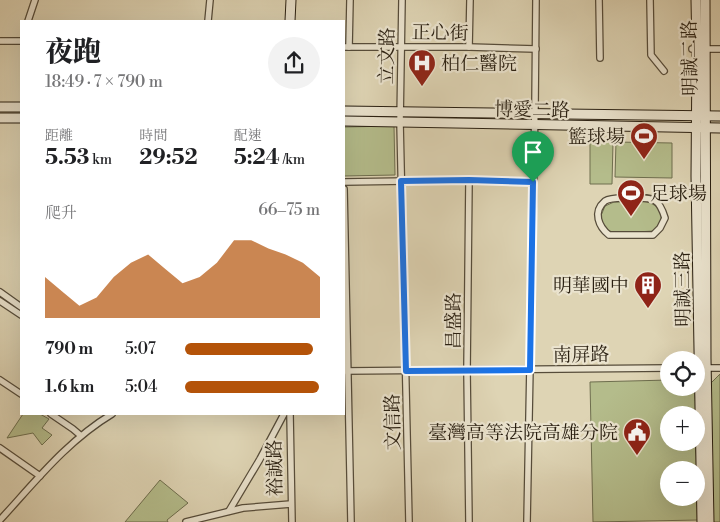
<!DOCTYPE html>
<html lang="zh-TW">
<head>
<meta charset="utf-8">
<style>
	:root { --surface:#fff; --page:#f2f2f2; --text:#202124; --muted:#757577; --accent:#b45309 }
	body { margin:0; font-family:"Libre Bodoni","Noto Serif TC",serif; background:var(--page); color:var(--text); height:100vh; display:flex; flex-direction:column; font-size:19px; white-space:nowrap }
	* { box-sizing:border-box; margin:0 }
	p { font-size:16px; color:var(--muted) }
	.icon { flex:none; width:28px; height:28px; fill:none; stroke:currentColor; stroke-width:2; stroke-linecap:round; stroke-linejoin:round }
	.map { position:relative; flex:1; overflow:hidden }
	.details { position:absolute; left:20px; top:20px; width:325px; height:395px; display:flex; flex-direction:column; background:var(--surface); border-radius:0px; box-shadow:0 5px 20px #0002 }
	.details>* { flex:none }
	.buttons { position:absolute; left:660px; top:351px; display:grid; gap:10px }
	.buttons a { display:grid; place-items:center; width:45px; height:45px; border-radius:50%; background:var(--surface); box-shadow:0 5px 20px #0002; font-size:25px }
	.pin { position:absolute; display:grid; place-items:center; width:42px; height:42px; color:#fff; margin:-51px -21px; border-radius:50% 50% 50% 0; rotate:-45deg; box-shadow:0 0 5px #0007 }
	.pin .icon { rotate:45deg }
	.round { display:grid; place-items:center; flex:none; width:52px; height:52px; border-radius:26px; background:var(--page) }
	.headline { display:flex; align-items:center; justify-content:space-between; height:85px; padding:0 25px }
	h1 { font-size:28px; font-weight:800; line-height:38px }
	.figures { display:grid; grid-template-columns:repeat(3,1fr); gap:8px; height:85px; padding:5px 25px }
	.figures div { display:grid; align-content:center }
	.figures b { font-size:21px; font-weight:800 }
	.figures small { font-size:14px; font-weight:400 }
	.figures p { font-size:14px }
	.chart { height:140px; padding:10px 25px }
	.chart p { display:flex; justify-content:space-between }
	.chart svg { width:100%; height:90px; margin-top:5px; fill:var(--accent); opacity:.7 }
	ul { padding:0 25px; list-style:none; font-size:16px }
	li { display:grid; grid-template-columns:80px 60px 1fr; align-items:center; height:38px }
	li i { height:12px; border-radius:6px; background:var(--accent) }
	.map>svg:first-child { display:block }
	.green { fill:#b4bc8b; stroke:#6e6e4e; fill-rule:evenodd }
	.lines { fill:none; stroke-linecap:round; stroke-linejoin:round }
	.street-casing { stroke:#564c3a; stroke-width:8 }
	.secondary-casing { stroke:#291f11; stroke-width:11 }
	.street { stroke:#eae3ce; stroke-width:5.5 }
	.secondary { stroke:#eae3ce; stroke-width:9 }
	.route-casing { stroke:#fff; stroke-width:10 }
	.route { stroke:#1a73e8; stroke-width:6 }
	.labels { text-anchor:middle; stroke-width:4.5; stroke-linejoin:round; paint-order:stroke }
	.street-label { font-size:19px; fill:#291f11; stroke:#eae3ce }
	.poi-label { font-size:19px; fill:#291f11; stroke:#eae3ce; text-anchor:end }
</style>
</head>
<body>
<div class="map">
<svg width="720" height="522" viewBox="0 0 720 522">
	<rect width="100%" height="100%" fill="#ded4b4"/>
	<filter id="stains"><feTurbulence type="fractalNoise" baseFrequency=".004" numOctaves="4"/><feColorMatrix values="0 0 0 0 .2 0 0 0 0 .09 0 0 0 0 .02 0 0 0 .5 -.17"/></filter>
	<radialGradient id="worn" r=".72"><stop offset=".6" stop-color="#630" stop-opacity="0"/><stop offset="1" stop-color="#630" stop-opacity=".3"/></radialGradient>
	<g class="green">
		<path d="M 394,126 L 395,175 L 344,176 L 344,127 Z"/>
		<path d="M 590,142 L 613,142 L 612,184 L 590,184 Z"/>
		<path d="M 616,142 L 672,143 L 672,178 L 615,177 Z"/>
		<path d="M 643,201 C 662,205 667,216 654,231 L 617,233 L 606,230 L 600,218 L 605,206 L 614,202 Z"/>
		<path d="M 720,374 L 720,522 L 713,522 L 711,383 Z"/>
		<path d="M 669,380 L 669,388 L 695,388 L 696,415 L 669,415 L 669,442 L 696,443 L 699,520 L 593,522 L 590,382 ZM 669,470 L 696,470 L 696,498 L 669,498 Z"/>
		<path d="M 23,414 L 40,414 L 49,419 L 42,428 L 52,435 L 42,445 L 33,433 L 7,438 Z"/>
		<path d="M 160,480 L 188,503 L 167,520 L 168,522 L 125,522 Z"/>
	</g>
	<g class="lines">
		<g class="street-casing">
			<g id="street">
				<path d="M 402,0 L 400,122 L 409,522"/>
				<path d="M 599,0 L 600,58"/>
				<path d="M 650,0 L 651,55 L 664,71"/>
				<path d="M 28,21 L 35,0"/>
				<path d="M 208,21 L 210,0"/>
				<path d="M 0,41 L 21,41"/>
				<path d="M 344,47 L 469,47 L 536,49"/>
				<path d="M 349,47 L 350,0"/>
				<path d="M 469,47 L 470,0"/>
				<path d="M 692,49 L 720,49"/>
				<path d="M 344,182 L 469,180 L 533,182"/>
				<path d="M 344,189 L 351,522"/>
				<path d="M 629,198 C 651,198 658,195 665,218 L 660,228 L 653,235 L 609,235 C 599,227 592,212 605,201 C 611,197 622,198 629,198 Z"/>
				<path d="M 0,292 L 21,307"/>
				<path d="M 0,301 L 21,315"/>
				<path d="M 705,368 L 720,368"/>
				<path d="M 344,371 L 669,368"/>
				<path d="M 0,380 L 21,394"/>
				<path d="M 51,414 L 73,429 L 80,435"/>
				<path d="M 290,414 L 292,522"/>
				<path d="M 0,448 L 40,476"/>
				<path d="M 229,511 L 260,459 L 284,414"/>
				<path d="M 0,520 C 35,482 67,441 112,414"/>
				<path d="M 186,522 L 243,508 L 291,504"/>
				<path d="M 469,522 L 467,371 L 469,180"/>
				<path d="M 527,522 L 535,106 L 536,0"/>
			</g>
		</g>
		<g class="secondary-casing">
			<g id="secondary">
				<path d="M 696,0 L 697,52 L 696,176 L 702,522"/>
				<path d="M 705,0 L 706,359 L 709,522"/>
				<path d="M 290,21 L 291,0"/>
				<path d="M 0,107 L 21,107"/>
				<path d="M 344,111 L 720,116"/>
				<path d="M 0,118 L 21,118"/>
				<path d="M 344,121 L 720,128"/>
			</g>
		</g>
		<use href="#street" class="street"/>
		<use href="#secondary" class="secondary"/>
	</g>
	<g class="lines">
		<g class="route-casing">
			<path id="route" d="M 469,180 L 533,182 L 530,370 L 406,371 L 401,181 Z"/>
		</g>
		<use href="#route" class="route"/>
	</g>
	<defs>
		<g id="hospital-pin" transform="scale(1.4375)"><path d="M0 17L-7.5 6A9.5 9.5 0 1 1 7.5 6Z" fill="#8f2418" stroke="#eae3ce"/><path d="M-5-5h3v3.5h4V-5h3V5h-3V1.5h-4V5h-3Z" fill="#fff"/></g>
		<g id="stadium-pin" transform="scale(1.4375)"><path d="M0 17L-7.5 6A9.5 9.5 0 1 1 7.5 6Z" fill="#8f2418" stroke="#eae3ce"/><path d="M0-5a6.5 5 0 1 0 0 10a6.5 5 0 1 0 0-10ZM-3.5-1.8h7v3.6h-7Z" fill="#fff"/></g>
		<g id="building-pin" transform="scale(1.4375)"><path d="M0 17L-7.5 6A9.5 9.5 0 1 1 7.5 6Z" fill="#8f2418" stroke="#eae3ce"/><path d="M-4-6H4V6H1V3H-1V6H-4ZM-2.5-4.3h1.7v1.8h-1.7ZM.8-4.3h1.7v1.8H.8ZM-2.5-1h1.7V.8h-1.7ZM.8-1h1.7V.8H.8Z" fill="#fff"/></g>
		<g id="civic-pin" transform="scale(1.4375)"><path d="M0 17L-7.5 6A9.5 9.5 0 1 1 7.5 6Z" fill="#8f2418" stroke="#eae3ce"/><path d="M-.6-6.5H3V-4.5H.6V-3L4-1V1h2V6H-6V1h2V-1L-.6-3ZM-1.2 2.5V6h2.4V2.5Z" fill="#fff"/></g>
	</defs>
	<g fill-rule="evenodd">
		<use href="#hospital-pin" x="422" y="63"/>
		<use href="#stadium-pin" x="644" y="136"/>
		<use href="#stadium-pin" x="631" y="193"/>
		<use href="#building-pin" x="648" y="285"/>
		<use href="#civic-pin" x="637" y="432"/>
	</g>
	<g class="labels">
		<g class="street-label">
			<text transform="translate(440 32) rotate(1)" y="7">正心街</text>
			<text transform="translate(386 56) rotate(-89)" y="7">立文路</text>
			<text transform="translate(689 58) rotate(-91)" y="7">明誠二路</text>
			<text transform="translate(532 109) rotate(1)" y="7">博愛二路</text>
			<text transform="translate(682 289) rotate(-91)" y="7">明誠三路</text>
			<text transform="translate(453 321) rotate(-90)" y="7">昌盛路</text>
			<text transform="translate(581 354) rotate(-1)" y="7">南屏路</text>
			<text transform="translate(392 422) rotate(-91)" y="7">文信路</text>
			<text transform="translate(274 468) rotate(-91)" y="7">裕誠路</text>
		</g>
		<g class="poi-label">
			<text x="441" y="70" text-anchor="start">柏仁醫院</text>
			<text x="625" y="143">籃球場</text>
			<text x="650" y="200" text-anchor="start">足球場</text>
			<text x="629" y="292">明華國中</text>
			<text x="618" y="439">臺灣高等法院高雄分院</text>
		</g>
	</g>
	<rect width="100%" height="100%" filter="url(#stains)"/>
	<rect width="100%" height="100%" fill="url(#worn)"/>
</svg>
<div class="buttons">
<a><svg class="icon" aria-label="locate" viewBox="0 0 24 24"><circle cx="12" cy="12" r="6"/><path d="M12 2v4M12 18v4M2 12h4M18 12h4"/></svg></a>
<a>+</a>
<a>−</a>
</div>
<div class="pin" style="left:533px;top:182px;background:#1e9e55"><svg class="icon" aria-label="arrive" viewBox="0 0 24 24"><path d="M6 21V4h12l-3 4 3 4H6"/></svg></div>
<section class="details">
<div class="headline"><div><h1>夜跑</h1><p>18:49 · 7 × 790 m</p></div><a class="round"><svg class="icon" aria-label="share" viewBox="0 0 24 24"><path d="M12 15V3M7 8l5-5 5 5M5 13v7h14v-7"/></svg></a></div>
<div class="figures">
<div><p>距離</p><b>5.53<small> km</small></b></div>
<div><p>時間</p><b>29:52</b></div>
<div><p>配速</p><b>5:24<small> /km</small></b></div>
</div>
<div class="chart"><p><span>爬升</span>66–75 m</p>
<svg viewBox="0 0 160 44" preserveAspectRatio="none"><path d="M0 44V24L10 31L20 38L30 34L40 24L50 17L60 13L70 20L80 27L90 24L100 17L110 6L120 6L130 10L140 13L150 17L160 24V44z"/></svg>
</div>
<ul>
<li><b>790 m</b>5:07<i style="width:95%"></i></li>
<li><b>1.6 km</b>5:04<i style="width:99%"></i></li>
</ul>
</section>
</div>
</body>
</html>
